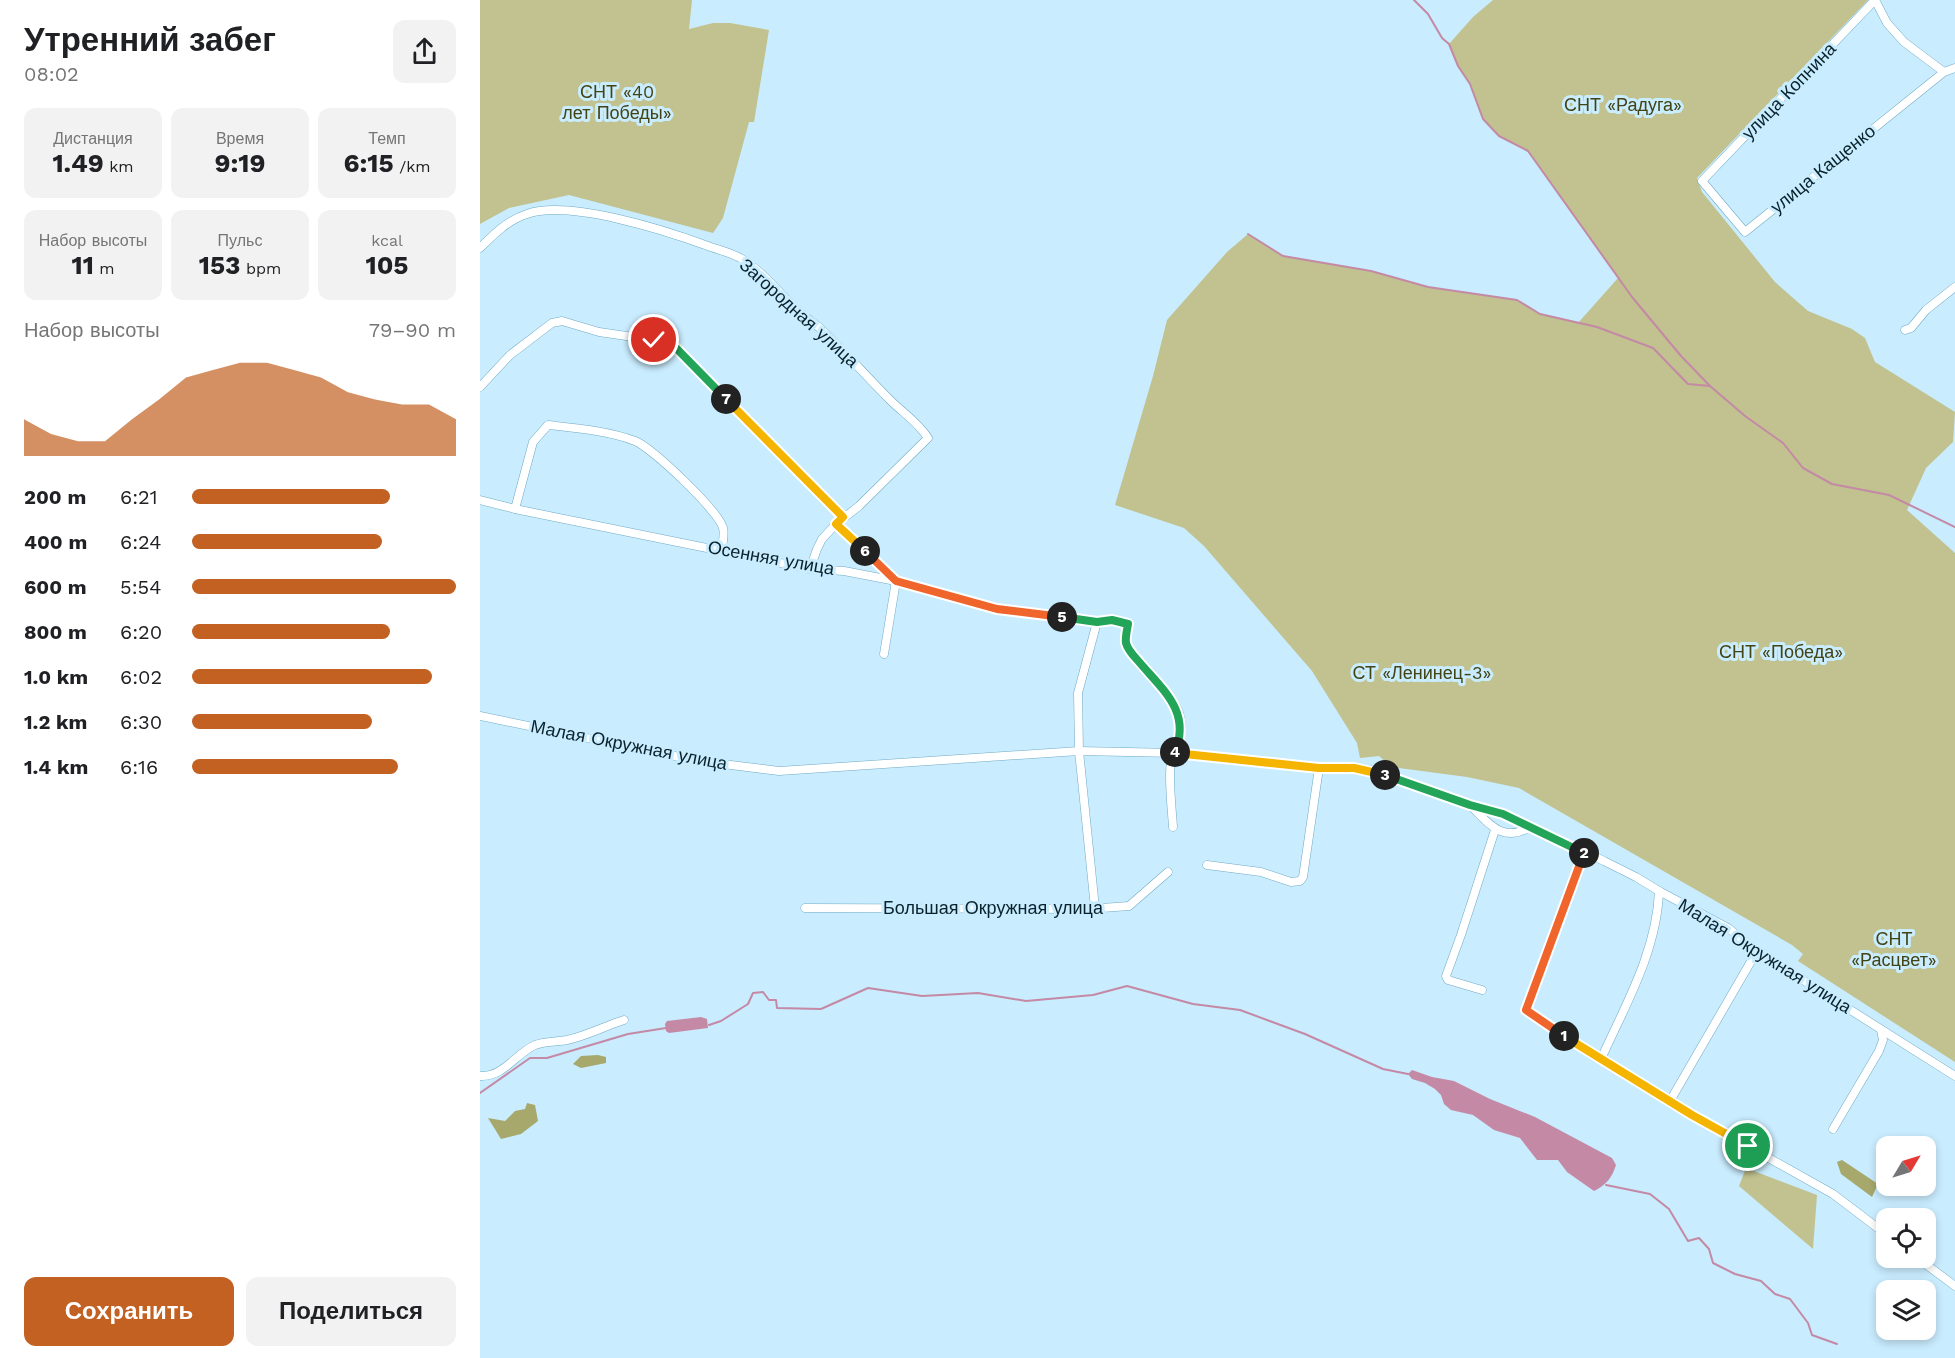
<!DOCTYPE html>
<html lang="ru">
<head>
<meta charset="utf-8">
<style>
	:root { --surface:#fff; --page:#f2f2f2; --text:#202124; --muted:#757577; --accent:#c26122 }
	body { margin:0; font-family:"Work Sans",sans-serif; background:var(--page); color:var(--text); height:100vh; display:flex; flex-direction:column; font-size:22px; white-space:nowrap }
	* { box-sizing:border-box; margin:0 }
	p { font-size:20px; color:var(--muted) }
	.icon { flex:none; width:33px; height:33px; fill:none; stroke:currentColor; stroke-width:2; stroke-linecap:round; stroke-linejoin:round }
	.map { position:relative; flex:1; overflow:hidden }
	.side { display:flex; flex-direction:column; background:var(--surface); width:480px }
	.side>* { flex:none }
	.needle { width:39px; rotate:52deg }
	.tools { position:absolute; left:1396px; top:1136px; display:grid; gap:12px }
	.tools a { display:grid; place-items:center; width:60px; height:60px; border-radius:12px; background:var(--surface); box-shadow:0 3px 9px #0003; font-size:30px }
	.pin { position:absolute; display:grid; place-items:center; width:51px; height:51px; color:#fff; margin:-26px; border:3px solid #fff; border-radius:50%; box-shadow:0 2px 6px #0007 }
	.km { position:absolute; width:30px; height:30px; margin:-15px; border-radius:50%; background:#222; color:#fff; font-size:16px; line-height:30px; text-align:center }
	.round { display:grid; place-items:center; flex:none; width:63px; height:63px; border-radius:12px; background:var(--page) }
	.head { display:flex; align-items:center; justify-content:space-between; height:102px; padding:0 24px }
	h1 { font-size:33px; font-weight:700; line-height:45px }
	.metrics { display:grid; grid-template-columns:repeat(3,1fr); gap:9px; height:102px; padding:6px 24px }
	.metrics div { display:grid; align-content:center; border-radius:12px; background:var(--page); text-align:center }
	.metrics b { font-size:26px; font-weight:700 }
	.metrics small { font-size:16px; font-weight:400 }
	.metrics p { font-size:16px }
	.chart { height:168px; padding:12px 24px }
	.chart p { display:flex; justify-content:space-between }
	.chart svg { width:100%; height:108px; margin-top:6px; fill:var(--accent); opacity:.7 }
	.button { display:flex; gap:12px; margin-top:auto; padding:12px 24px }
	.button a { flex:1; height:69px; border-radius:12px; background:var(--accent); color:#fff; font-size:24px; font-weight:700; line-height:69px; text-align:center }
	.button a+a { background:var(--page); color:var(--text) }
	ul { padding:0 24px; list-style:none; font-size:20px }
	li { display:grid; grid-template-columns:96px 72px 1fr; align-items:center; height:45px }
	li i { height:15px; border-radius:8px; background:var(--accent) }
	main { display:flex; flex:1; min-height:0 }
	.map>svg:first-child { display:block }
	.green { fill:#c1c28f }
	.forest { fill:#a7a86c }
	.water { fill:#c489a5 }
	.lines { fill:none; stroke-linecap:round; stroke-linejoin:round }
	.stream { stroke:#c489a5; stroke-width:2 }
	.minor-casing { stroke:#70abc6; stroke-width:9 }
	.minor { stroke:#fff; stroke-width:8 }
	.split-1-casing { stroke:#fff; stroke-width:12 }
	.split-2-casing { stroke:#fff; stroke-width:12 }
	.split-3-casing { stroke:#fff; stroke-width:12 }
	.split-4-casing { stroke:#fff; stroke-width:12 }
	.split-5-casing { stroke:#fff; stroke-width:12 }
	.split-6-casing { stroke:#fff; stroke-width:12 }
	.split-7-casing { stroke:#fff; stroke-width:12 }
	.split-8-casing { stroke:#fff; stroke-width:12 }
	.split-1 { stroke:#f5b400; stroke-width:8 }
	.split-2 { stroke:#f0652b; stroke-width:8 }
	.split-3 { stroke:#22a559; stroke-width:8 }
	.split-4 { stroke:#f5b400; stroke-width:8 }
	.split-5 { stroke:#22a559; stroke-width:8 }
	.split-6 { stroke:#f0652b; stroke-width:8 }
	.split-7 { stroke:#f5b400; stroke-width:8 }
	.split-8 { stroke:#22a559; stroke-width:8 }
	.labels { text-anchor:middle; stroke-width:6; stroke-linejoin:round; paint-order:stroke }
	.street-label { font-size:18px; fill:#09222c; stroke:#c9ecfe }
	.park-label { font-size:18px; fill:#434313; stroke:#c9ecfe }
</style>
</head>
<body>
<main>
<section class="side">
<div class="head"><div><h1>Утренний забег</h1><p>08:02</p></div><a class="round"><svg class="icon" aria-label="share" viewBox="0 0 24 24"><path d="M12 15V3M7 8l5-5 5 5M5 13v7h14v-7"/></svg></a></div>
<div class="metrics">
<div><p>Дистанция</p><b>1.49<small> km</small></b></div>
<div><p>Время</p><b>9:19</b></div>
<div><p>Темп</p><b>6:15<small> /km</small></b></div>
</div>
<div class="metrics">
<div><p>Набор высоты</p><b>11<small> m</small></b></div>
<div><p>Пульс</p><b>153<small> bpm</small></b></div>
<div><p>kcal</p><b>105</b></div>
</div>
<div class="chart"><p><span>Набор высоты</span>79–90 m</p>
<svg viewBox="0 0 160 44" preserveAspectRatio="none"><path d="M0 44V29L10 35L20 38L30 38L40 29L50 21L60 12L70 9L80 6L90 6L100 9L110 12L120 18L130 21L140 23L150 23L160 29V44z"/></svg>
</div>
<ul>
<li><b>200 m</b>6:21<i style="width:75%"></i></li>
<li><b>400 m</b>6:24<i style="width:72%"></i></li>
<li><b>600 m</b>5:54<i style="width:100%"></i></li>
<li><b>800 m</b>6:20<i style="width:75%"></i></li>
<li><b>1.0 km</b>6:02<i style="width:91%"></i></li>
<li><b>1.2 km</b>6:30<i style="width:68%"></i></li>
<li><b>1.4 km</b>6:16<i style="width:78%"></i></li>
</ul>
<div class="button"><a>Сохранить</a><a>Поделиться</a></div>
</section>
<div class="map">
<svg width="1475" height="1358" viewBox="0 0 1475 1358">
	<rect width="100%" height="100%" fill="#c9ecfe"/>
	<g class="green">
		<path d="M 0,0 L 212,0 L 209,29 L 233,23 L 250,23 L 289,30 L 274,122 L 269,122 L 243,218 L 233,233 L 89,195 L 29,208 L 0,224 Z"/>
		<path d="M 1013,0 L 1388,0 L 1217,178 L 1222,192 L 1295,282 L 1328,311 L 1372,329 L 1385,338 L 1395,362 L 1475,412 L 1473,442 L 1446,468 L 1427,510 L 1475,553 L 1475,1062 L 1318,961 L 1323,954 L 1312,945 L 1039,788 L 987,777 L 919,768 L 908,764 L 899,756 L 880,758 L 877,743 L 832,671 L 724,546 L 704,528 L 635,505 L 673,376 L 687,320 L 747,252 L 768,234 L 804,256 L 891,271 L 948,287 L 1037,300 L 1060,314 L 1098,323 L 1138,278 L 1048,151 L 1019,136 L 1003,119 L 990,84 L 978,66 L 969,44 L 993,17 Z"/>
		<path d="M 1266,1168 L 1337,1195 L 1333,1249 L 1259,1186 Z"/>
	</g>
	<g class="forest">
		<path d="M 118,1055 L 126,1057 L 126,1063 L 101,1068 L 93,1064 L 101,1056 Z"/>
		<path d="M 47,1103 L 55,1105 L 58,1121 L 41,1134 L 21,1139 L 8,1118 L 25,1121 L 35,1111 L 45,1109 Z"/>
		<path d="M 1362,1160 L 1398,1184 L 1392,1197 L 1361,1174 L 1357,1162 Z"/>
	</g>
	<g class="water">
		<path d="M 221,1017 L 227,1019 L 228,1028 L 189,1033 L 186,1031 L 185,1024 L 187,1021 Z"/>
		<path d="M 932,1070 L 952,1077 L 974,1081 L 1010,1099 L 1055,1117 L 1132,1158 L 1136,1165 C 1132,1178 1126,1185 1114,1191 L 1087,1172 L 1078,1160 L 1057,1160 L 1040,1138 L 1014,1130 L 993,1115 L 971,1110 L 964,1104 L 961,1095 L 955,1089 L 945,1083 L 932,1079 L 928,1074 Z"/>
	</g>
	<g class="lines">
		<g class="stream">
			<path d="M 934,0 L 948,14 L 962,38 L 969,44 L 978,66 L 990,84 L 1003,119 L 1019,136 L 1048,151 L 1152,297 L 1201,356 L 1230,386 L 1265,416 L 1303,443 L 1323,468 L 1352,484 L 1409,495 L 1475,527"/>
			<path d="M 768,234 L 803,256 L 891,271 L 948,287 L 1037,300 L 1060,314 L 1117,327 L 1173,348 L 1208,384 L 1230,386"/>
			<path d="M 229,1025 L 241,1021 L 268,1004 L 273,993 L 283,992 L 289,1000 L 296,1000 L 297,1008 L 341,1009 L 388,988 L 442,996 L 498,993 L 546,1001 L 613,995 L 647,986 L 713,1004 L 760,1010 L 825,1034 L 903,1069 L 928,1074"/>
			<path d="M 0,1093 L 50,1058 L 67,1058 L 148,1034 L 186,1028"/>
			<path d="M 1126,1185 L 1170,1194 L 1189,1209 L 1208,1241 L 1219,1238 L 1229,1249 L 1233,1263 L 1255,1274 L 1281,1281 L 1295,1294 L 1310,1299 L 1328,1323 L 1332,1335 L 1357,1344"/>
		</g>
		<g class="minor-casing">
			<g id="minor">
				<path d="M 1464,72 L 1424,42 L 1407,23 L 1395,0 L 1222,181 L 1265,232 L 1464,72 L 1475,68"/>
				<path d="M 0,248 C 14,234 28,220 47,214 C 89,199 187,231 228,246 C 239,250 252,253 262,259 C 285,273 302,297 322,314 C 329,320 337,325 343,331 C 366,353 387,377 410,400 C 423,413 438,422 448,438 L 379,506 L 356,524 L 342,539 L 337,549 L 330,569"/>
				<path d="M 1425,330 L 1431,328 L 1446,310 L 1475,287"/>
				<path d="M 0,387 L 30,355 L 72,323 L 82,321 L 119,332 L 174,340 L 196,349 L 363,517"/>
				<path d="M 0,500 L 35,509 L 330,569 L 364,571 L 416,581 L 517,609 L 617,622 L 632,620 L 648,624 C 647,630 645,638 646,643 C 651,664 691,689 699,713 C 705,731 695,745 691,762 C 688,778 692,810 693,827"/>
				<path d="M 35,509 L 53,442 L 68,425 C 95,428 130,431 155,441 C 171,447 239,511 243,528 C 245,534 242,544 242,551"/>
				<path d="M 356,524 L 416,581 L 404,654"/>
				<path d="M 0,716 L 219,761 L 299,771 L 599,751 L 695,753 L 839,768 L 874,768 L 890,770 L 927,782 L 990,805 L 1023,814 L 1124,861 L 1156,877 L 1179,891 L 1248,928 L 1277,951 L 1475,1076"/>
				<path d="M 991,806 C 1010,825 1023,843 1050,827"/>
				<path d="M 1104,853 L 1046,1010 L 1068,1026 L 1212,1115 L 1353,1194 L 1407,1235"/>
				<path d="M 727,865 L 781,872 L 811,882 L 820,881 L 823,877 L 839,768"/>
				<path d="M 325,908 L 608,909 L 649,906 L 688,872"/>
				<path d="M 615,908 L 599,751 L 598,693 L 617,622"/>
				<path d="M 1002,990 L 968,980 L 966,976 L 981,935 L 1015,830"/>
				<path d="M 1121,1059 C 1145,1006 1177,951 1179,891"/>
				<path d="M 0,1076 C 24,1077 35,1054 55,1045 C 65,1041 76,1042 87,1040 C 106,1036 125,1026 144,1020"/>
				<path d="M 1190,1101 L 1277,951"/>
				<path d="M 1353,1129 L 1399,1051 L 1403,1040 L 1401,1030"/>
				<path d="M 1436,1257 L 1475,1286"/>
			</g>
		</g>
		<use href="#minor" class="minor"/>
	</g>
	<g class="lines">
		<g class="split-1-casing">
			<path id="split-1" d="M 1084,1036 L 1212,1115 L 1268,1146"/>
		</g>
		<g class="split-2-casing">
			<path id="split-2" d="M 1084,1036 L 1046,1010 L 1104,853"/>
		</g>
		<g class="split-3-casing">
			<path id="split-3" d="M 905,775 L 990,805 L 1023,814 L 1104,853"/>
		</g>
		<g class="split-4-casing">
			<path id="split-4" d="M 695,752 L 695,753 L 839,768 L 874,768 L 905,775"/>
		</g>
		<g class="split-5-casing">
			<path id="split-5" d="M 582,617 L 617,622 L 632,620 L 648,624 C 647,630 645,638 646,643 C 648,651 655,657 660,663 C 684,691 711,712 695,752"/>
		</g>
		<g class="split-6-casing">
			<path id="split-6" d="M 385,551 L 416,581 L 517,609 L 582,617"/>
		</g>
		<g class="split-7-casing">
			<path id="split-7" d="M 246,399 L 363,517 L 356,524 L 385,551"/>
		</g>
		<g class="split-8-casing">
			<path id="split-8" d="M 174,340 L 196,348 L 246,399"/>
		</g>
		<use href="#split-1" class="split-1"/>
		<use href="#split-2" class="split-2"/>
		<use href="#split-3" class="split-3"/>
		<use href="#split-4" class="split-4"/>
		<use href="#split-5" class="split-5"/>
		<use href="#split-6" class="split-6"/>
		<use href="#split-7" class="split-7"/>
		<use href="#split-8" class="split-8"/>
	</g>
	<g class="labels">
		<g class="street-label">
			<text transform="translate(1309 91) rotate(-46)" y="6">улица Копнина</text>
			<text transform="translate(1343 169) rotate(-39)" y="6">улица Кащенко</text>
			<text transform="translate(319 313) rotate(42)" y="6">Загородная улица</text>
			<text transform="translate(291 558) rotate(10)" y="6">Осенняя улица</text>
			<text transform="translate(149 745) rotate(11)" y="6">Малая Окружная улица</text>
			<text x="513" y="914">Большая Окружная улица</text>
			<text transform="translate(1285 956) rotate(32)" y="6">Малая Окружная улица</text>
		</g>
		<g class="park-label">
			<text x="137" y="98">СНТ «40<tspan x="137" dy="21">лет Победы»</tspan></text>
			<text x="1143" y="111">СНТ «Радуга»</text>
			<text x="1301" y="658">СНТ «Победа»</text>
			<text x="942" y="679">СТ «Ленинец-3»</text>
			<text x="1414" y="945">СНТ<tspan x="1414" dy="21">«Расцвет»</tspan></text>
		</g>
	</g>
</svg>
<div class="tools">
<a><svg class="needle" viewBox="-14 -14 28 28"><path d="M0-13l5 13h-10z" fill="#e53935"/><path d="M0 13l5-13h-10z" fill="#757577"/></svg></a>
<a><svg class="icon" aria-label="locate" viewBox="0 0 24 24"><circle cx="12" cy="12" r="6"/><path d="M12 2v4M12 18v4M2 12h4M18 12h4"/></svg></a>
<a><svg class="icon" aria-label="layers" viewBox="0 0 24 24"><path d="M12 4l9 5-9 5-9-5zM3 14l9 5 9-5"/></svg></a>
</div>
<div class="pin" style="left:1268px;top:1146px;background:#1e9e55"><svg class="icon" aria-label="arrive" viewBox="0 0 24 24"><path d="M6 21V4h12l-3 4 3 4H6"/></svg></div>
<div class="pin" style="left:174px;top:340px;background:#d93025"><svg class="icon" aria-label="check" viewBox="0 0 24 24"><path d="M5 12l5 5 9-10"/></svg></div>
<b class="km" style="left:1084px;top:1036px">1</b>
<b class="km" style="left:1104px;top:853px">2</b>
<b class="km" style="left:905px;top:775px">3</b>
<b class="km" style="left:695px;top:752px">4</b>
<b class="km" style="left:582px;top:617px">5</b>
<b class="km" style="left:385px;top:551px">6</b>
<b class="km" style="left:246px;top:399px">7</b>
</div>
</main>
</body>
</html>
